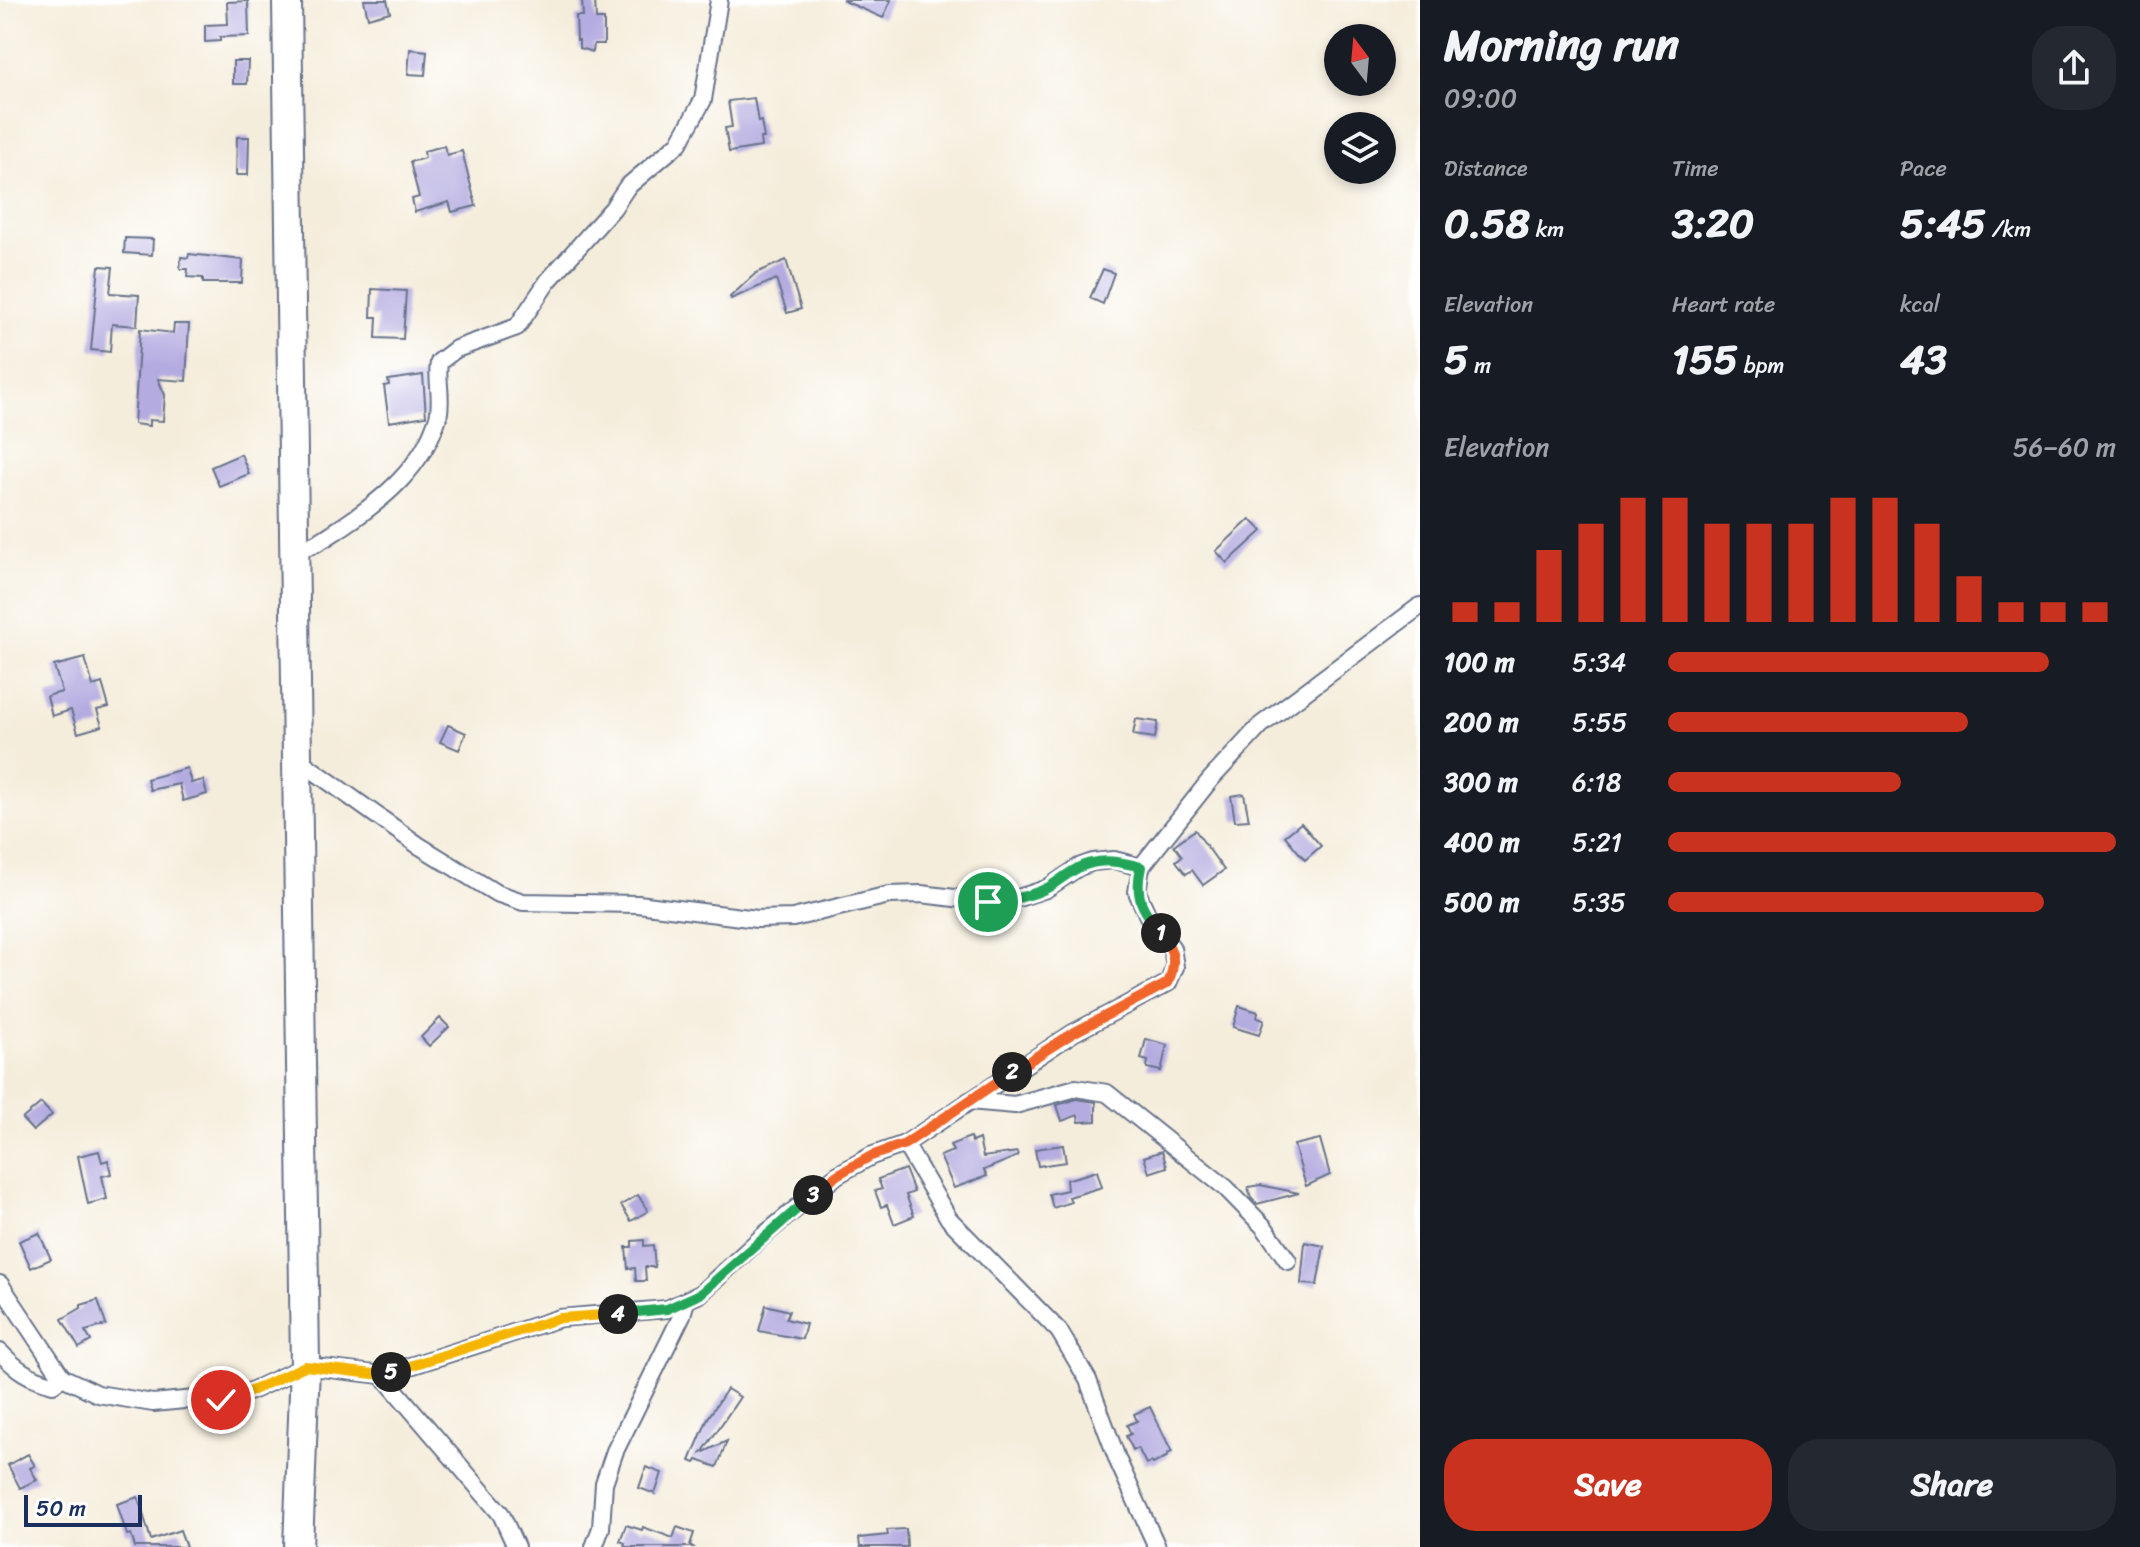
<!DOCTYPE html>
<html lang="en">
<head>
<meta charset="utf-8">
<style>
	:root { --surface:#171b24; --page:#242831; --text:#f1f3f6; --muted:#9ea1a6; --accent:#c8321e }
	body { margin:0; font-family:Sriracha,sans-serif; background:var(--page); color:var(--text); height:100vh; display:flex; flex-direction:column; font-size:30px; white-space:nowrap }
	* { box-sizing:border-box; margin:0 }
	p { font-size:26px; color:var(--muted) }
	.icon { flex:none; width:44px; height:44px; fill:none; stroke:currentColor; stroke-width:2; stroke-linecap:round; stroke-linejoin:round }
	.map { position:relative; flex:1; overflow:hidden }
	.drawer { display:flex; flex-direction:column; background:var(--surface); width:720px }
	.drawer>* { flex:none }
	.needle { width:52px; rotate:344deg }
	.controls { position:absolute; left:1324px; top:24px; display:grid; gap:16px }
	.controls a { display:grid; place-items:center; width:72px; height:72px; border-radius:50%; background:var(--surface); box-shadow:0 4px 12px #0003; font-size:40px }
	.scale { position:absolute; left:24px; bottom:20px; width:118px; box-sizing:border-box; padding-left:8px; border:4px solid #1b2f5e; border-top:0; font-size:22px; line-height:28px; white-space:nowrap; color:#1b2f5e; -webkit-text-stroke:6px #fff; paint-order:stroke }
	.pin { position:absolute; display:grid; place-items:center; width:68px; height:68px; color:#fff; margin:-34px; border:4px solid #fff; border-radius:50%; box-shadow:0 2px 8px #0007 }
	.km { position:absolute; width:40px; height:40px; margin:-20px; border-radius:50%; background:#222; color:#fff; font-size:22px; line-height:40px; text-align:center }
	.round { display:grid; place-items:center; flex:none; width:84px; height:84px; border-radius:32px; background:var(--page) }
	.summary { display:flex; align-items:center; justify-content:space-between; height:136px; padding:0 24px }
	h1 { font-size:44px; font-weight:700; line-height:60px }
	.metrics { display:grid; grid-template-columns:repeat(3,1fr); gap:12px; height:136px; padding:8px 24px }
	.metrics div { display:grid; align-content:center }
	.metrics b { font-size:40px; font-weight:700 }
	.metrics small { font-size:22px; font-weight:400 }
	.metrics p { font-size:22px }
	.chart { height:224px; padding:16px 24px }
	.chart p { display:flex; justify-content:space-between }
	.chart svg { width:100%; height:144px; margin-top:8px; stroke:var(--accent); stroke-width:6 }
	.action { display:flex; gap:16px; margin-top:auto; padding:16px 24px }
	.action a { flex:1; height:92px; border-radius:32px; background:var(--accent); color:#fff; font-size:32px; font-weight:700; line-height:92px; text-align:center }
	.action a+a { background:var(--page); color:var(--text) }
	ul { padding:0 24px; list-style:none; font-size:26px }
	li { display:grid; grid-template-columns:128px 96px 1fr; align-items:center; height:60px }
	li i { height:20px; border-radius:10px; background:var(--accent) }
	main { display:flex; flex:1; min-height:0 }
	.map>svg:first-child { display:block }
	.building { fill:#b4abe0 }
	.lines { fill:none; stroke-linecap:round; stroke-linejoin:round }
	.street-casing { stroke:#67728a; stroke-width:20 }
	.highway-casing { stroke:#67728a; stroke-width:32 }
	.street { stroke:#fff; stroke-width:16 }
	.highway { stroke:#fff; stroke-width:28 }
	.split-1-casing { stroke:#fff; stroke-width:16 }
	.split-2-casing { stroke:#fff; stroke-width:16 }
	.split-3-casing { stroke:#fff; stroke-width:16 }
	.split-4-casing { stroke:#fff; stroke-width:16 }
	.split-5-casing { stroke:#fff; stroke-width:16 }
	.split-6-casing { stroke:#fff; stroke-width:16 }
	.split-1 { stroke:#22a559; stroke-width:10 }
	.split-2 { stroke:#f0652b; stroke-width:10 }
	.split-3 { stroke:#f0652b; stroke-width:10 }
	.split-4 { stroke:#22a559; stroke-width:10 }
	.split-5 { stroke:#f5b400; stroke-width:10 }
	.split-6 { stroke:#f5b400; stroke-width:10 }
</style>
</head>
<body>
<main>
<div class="map">
<svg width="1420" height="1547" viewBox="0 0 1420 1547">
	<rect width="100%" height="100%" fill="#fff"/>
	<filter id="ink" filterUnits="userSpaceOnUse"><feTurbulence type="fractalNoise" baseFrequency=".0125" numOctaves="2"/><feDisplacementMap in="SourceGraphic" scale="16" xChannelSelector="R" yChannelSelector="G"/><feConvolveMatrix kernelMatrix="1 2 1 2 8 2 1 2 1" color-interpolation-filters="sRGB"/></filter>
	<filter id="wash" filterUnits="userSpaceOnUse"><feTurbulence type="fractalNoise" baseFrequency=".006" numOctaves="4" result="noise"/><feDisplacementMap in="SourceGraphic" scale="32" xChannelSelector="R" yChannelSelector="G"/><feGaussianBlur stdDeviation="1.8" result="paint"/><feColorMatrix in="noise" values="0 0 0 0 0 0 0 0 0 0 0 0 0 0 0 0 0 1.4 0 .05"/><feComposite in="paint" operator="in"/></filter>
	<g filter="url(#wash)">
		<rect width="100%" height="100%" fill="#f5eddb"/>
		<g id="blocks">
			<g class="building">
				<path d="M 364,0 L 387,0 L 390,12 L 368,18 Z"/>
				<path d="M 582,0 L 595,0 L 596,19 L 604,19 L 604,44 L 594,44 L 593,52 L 579,48 L 579,40 L 577,40 L 576,16 L 583,16 Z"/>
				<path d="M 842,0 L 891,0 L 883,18 Z"/>
				<path d="M 248,1 L 249,36 L 220,37 L 220,41 L 205,42 L 205,25 L 228,24 L 227,2 Z"/>
				<path d="M 410,49 L 427,51 L 425,75 L 408,74 Z"/>
				<path d="M 233,61 L 248,61 L 247,84 L 233,84 Z"/>
				<path d="M 754,98 L 758,122 L 761,121 L 764,138 L 760,138 L 761,147 L 729,152 L 725,128 L 732,127 L 728,101 Z"/>
				<path d="M 237,137 L 249,137 L 248,175 L 236,175 Z"/>
				<path d="M 444,146 L 447,155 L 462,151 L 476,206 L 452,212 L 449,202 L 415,212 L 412,199 L 419,197 L 410,162 L 425,158 L 424,151 Z"/>
				<path d="M 125,238 L 153,239 L 152,255 L 124,253 Z"/>
				<path d="M 189,254 L 243,260 L 242,283 L 203,283 L 203,278 L 187,277 L 188,269 L 180,269 L 181,257 L 188,258 Z"/>
				<path d="M 786,260 L 801,309 L 787,313 L 776,279 L 731,299 L 730,297 L 756,273 Z"/>
				<path d="M 99,266 L 113,267 L 110,293 L 139,295 L 137,326 L 112,324 L 110,352 L 91,350 Z"/>
				<path d="M 1103,269 L 1114,273 L 1103,304 L 1090,298 Z"/>
				<path d="M 372,289 L 406,291 L 403,339 L 376,338 L 377,317 L 371,317 Z"/>
				<path d="M 174,324 L 189,324 L 186,381 L 158,379 L 165,395 L 163,421 L 149,420 L 149,426 L 134,424 L 140,329 L 173,333 Z"/>
				<path d="M 423,375 L 426,416 L 389,422 L 384,386 L 389,385 L 388,380 Z"/>
				<path d="M 241,454 L 249,474 L 219,486 L 211,467 Z"/>
				<path d="M 1250,519 L 1262,531 L 1227,563 L 1216,551 Z"/>
				<path d="M 85,658 L 93,686 L 102,683 L 109,707 L 97,710 L 102,726 L 78,733 L 71,710 L 52,716 L 47,696 L 62,692 L 54,666 Z"/>
				<path d="M 1136,719 L 1158,722 L 1155,738 L 1133,735 Z"/>
				<path d="M 448,725 L 466,733 L 459,750 L 440,742 Z"/>
				<path d="M 187,768 L 191,783 L 203,780 L 207,794 L 183,801 L 179,784 L 150,790 L 147,779 Z"/>
				<path d="M 1244,794 L 1249,820 L 1235,821 L 1231,796 Z"/>
				<path d="M 1301,823 L 1321,846 L 1305,860 L 1285,836 Z"/>
				<path d="M 1195,830 L 1224,870 L 1203,885 L 1192,870 L 1186,874 L 1176,861 L 1182,856 L 1174,845 Z"/>
				<path d="M 1239,1006 L 1258,1012 L 1257,1018 L 1264,1020 L 1259,1035 L 1233,1027 Z"/>
				<path d="M 440,1018 L 449,1027 L 429,1046 L 421,1037 Z"/>
				<path d="M 1146,1039 L 1167,1045 L 1161,1071 L 1147,1068 L 1148,1061 L 1141,1059 Z"/>
				<path d="M 1077,1099 L 1096,1102 L 1096,1121 L 1079,1122 L 1078,1115 L 1062,1121 L 1057,1105 Z"/>
				<path d="M 41,1103 L 52,1115 L 33,1131 L 22,1119 Z"/>
				<path d="M 970,1137 L 972,1142 L 979,1139 L 983,1157 L 1017,1152 L 1018,1156 L 984,1170 L 987,1176 L 954,1188 L 940,1156 L 953,1151 L 950,1145 Z"/>
				<path d="M 1320,1139 L 1330,1175 L 1306,1186 L 1294,1145 Z"/>
				<path d="M 1063,1145 L 1066,1162 L 1038,1166 L 1035,1149 Z"/>
				<path d="M 99,1151 L 102,1162 L 108,1160 L 111,1174 L 102,1176 L 107,1199 L 88,1204 L 78,1156 Z"/>
				<path d="M 1162,1151 L 1167,1167 L 1149,1173 L 1144,1157 Z"/>
				<path d="M 905,1169 L 914,1192 L 906,1195 L 914,1216 L 894,1224 L 887,1205 L 881,1207 L 875,1191 L 882,1189 L 878,1179 Z"/>
				<path d="M 1097,1171 L 1102,1187 L 1069,1197 L 1071,1202 L 1053,1208 L 1049,1194 L 1067,1190 L 1066,1180 Z"/>
				<path d="M 1260,1185 L 1299,1193 L 1257,1204 L 1251,1198 L 1248,1187 Z"/>
				<path d="M 638,1195 L 648,1211 L 631,1221 L 621,1205 Z"/>
				<path d="M 39,1233 L 51,1259 L 31,1268 L 19,1241 Z"/>
				<path d="M 644,1240 L 644,1246 L 653,1245 L 655,1267 L 645,1267 L 646,1281 L 636,1281 L 635,1268 L 628,1269 L 626,1247 L 632,1247 L 632,1241 Z"/>
				<path d="M 1305,1242 L 1324,1246 L 1317,1285 L 1301,1284 Z"/>
				<path d="M 98,1300 L 106,1325 L 85,1331 L 91,1341 L 79,1348 L 62,1319 L 81,1308 L 81,1305 Z"/>
				<path d="M 766,1305 L 789,1311 L 786,1319 L 806,1324 L 802,1339 L 759,1331 Z"/>
				<path d="M 727,1389 L 740,1397 L 702,1453 L 727,1441 L 717,1467 L 697,1460 L 695,1463 L 690,1461 L 708,1418 Z"/>
				<path d="M 1150,1407 L 1172,1452 L 1167,1454 L 1168,1456 L 1153,1464 L 1151,1462 L 1146,1464 L 1138,1448 L 1133,1450 L 1126,1436 L 1131,1434 L 1127,1425 L 1137,1421 L 1134,1414 Z"/>
				<path d="M 28,1454 L 35,1466 L 30,1468 L 37,1480 L 20,1488 L 8,1465 Z"/>
				<path d="M 646,1467 L 662,1473 L 655,1494 L 639,1488 Z"/>
				<path d="M 138,1497 L 151,1540 L 180,1530 L 186,1547 L 135,1547 L 131,1534 L 127,1535 L 117,1504 Z"/>
				<path d="M 626,1525 L 642,1530 L 643,1527 L 673,1538 L 677,1527 L 694,1533 L 690,1545 L 693,1547 L 624,1547 L 625,1543 L 620,1541 Z"/>
				<path d="M 906,1529 L 907,1547 L 860,1547 L 859,1538 L 888,1535 L 887,1530 Z"/>
			</g>
		</g>
	</g>
	<g filter="url(#ink)">
		<use href="#blocks" fill-opacity="0" stroke="#67728a" stroke-width="2"/>
		<g class="lines">
			<g class="street-casing">
				<g id="street">
					<path d="M 293,548 C 313,549 326,537 342,527 C 384,499 423,467 438,417 C 443,398 436,381 439,362 L 456,349 L 517,327 L 548,281 L 613,208 L 627,187 L 679,143 L 703,100 L 719,0"/>
					<path d="M 296,758 L 418,845 L 496,893 L 523,902 L 638,904 L 757,919 L 793,918 L 889,895 L 921,894 L 988,902 L 1012,900 L 1046,889 L 1079,867 L 1093,862 L 1114,860 L 1141,867"/>
					<path d="M 969,1101 L 1015,1105 L 1076,1088 L 1107,1093 L 1226,1188 L 1264,1227 L 1288,1261"/>
					<path d="M 905,1144 L 949,1219 L 1059,1331 L 1088,1380 L 1118,1461 L 1157,1547"/>
					<path d="M 0,1284 L 62,1377 L 98,1394 L 153,1403 L 195,1399 L 221,1400 L 251,1391 L 305,1366 L 382,1375 L 560,1318 L 667,1309 L 700,1294 L 763,1236 L 837,1175 L 871,1156 L 905,1144 L 1073,1033 L 1168,983 L 1175,967 L 1172,948 L 1148,916 L 1137,892 L 1141,867 L 1210,780 L 1261,725 L 1420,606"/>
					<path d="M 0,1352 C 17,1370 29,1378 53,1384 L 62,1377"/>
					<path d="M 382,1375 L 501,1514 L 516,1547"/>
					<path d="M 594,1547 L 601,1528 L 604,1483 L 615,1451 L 682,1315 L 686,1301"/>
				</g>
			</g>
			<g class="highway-casing">
				<path id="highway" d="M 287,0 L 305,1366 L 298,1547"/>
			</g>
			<use href="#street" class="street"/>
			<use href="#highway" class="highway"/>
		</g>
	</g>
	<g class="lines" filter="url(#ink)">
		<g class="split-1-casing">
			<path id="split-1" d="M 988,902 C 1009,900 1030,897 1049,887 C 1063,878 1076,866 1092,863 C 1109,859 1125,863 1141,867 C 1134,897 1142,909 1161,933"/>
		</g>
		<g class="split-2-casing">
			<path id="split-2" d="M 1012,1072 L 1073,1033 L 1168,983 C 1177,962 1174,951 1161,933"/>
		</g>
		<g class="split-3-casing">
			<path id="split-3" d="M 813,1195 L 837,1175 L 871,1156 L 905,1144 L 1012,1072"/>
		</g>
		<g class="split-4-casing">
			<path id="split-4" d="M 618,1314 L 667,1309 L 700,1294 L 813,1195"/>
		</g>
		<g class="split-5-casing">
			<path id="split-5" d="M 391,1372 L 560,1318 L 618,1314"/>
		</g>
		<g class="split-6-casing">
			<path id="split-6" d="M 221,1400 L 251,1391 L 305,1366 L 382,1375 L 391,1372"/>
		</g>
		<use href="#split-1" class="split-1"/>
		<use href="#split-2" class="split-2"/>
		<use href="#split-3" class="split-3"/>
		<use href="#split-4" class="split-4"/>
		<use href="#split-5" class="split-5"/>
		<use href="#split-6" class="split-6"/>
	</g>
</svg>
<div class="controls">
<a><svg class="needle" viewBox="-14 -14 28 28"><path d="M0-13l5 13h-10z" fill="#e53935"/><path d="M0 13l5-13h-10z" fill="#9ea1a6"/></svg></a>
<a><svg class="icon" aria-label="layers" viewBox="0 0 24 24"><path d="M12 4l9 5-9 5-9-5zM3 14l9 5 9-5"/></svg></a>
</div>
<div class="scale">50 m</div>
<div class="pin" style="left:988px;top:902px;background:#1e9e55"><svg class="icon" aria-label="arrive" viewBox="0 0 24 24"><path d="M6 21V4h12l-3 4 3 4H6"/></svg></div>
<div class="pin" style="left:221px;top:1400px;background:#d93025"><svg class="icon" aria-label="check" viewBox="0 0 24 24"><path d="M5 12l5 5 9-10"/></svg></div>
<b class="km" style="left:1161px;top:933px">1</b>
<b class="km" style="left:1012px;top:1072px">2</b>
<b class="km" style="left:813px;top:1195px">3</b>
<b class="km" style="left:618px;top:1314px">4</b>
<b class="km" style="left:391px;top:1372px">5</b>
</div>
<section class="drawer">
<div class="summary"><div><h1>Morning run</h1><p>09:00</p></div><a class="round"><svg class="icon" aria-label="share" viewBox="0 0 24 24"><path d="M12 15V3M7 8l5-5 5 5M5 13v7h14v-7"/></svg></a></div>
<div class="metrics">
<div><p>Distance</p><b>0.58<small> km</small></b></div>
<div><p>Time</p><b>3:20</b></div>
<div><p>Pace</p><b>5:45<small> /km</small></b></div>
</div>
<div class="metrics">
<div><p>Elevation</p><b>5<small> m</small></b></div>
<div><p>Heart rate</p><b>155<small> bpm</small></b></div>
<div><p>kcal</p><b>43</b></div>
</div>
<div class="chart"><p><span>Elevation</span>56–60 m</p>
<svg viewBox="0 0 160 44" preserveAspectRatio="none"><path d="M5 44V38M15 44V38M25 44V22M35 44V14M45 44V6M55 44V6M65 44V14M75 44V14M85 44V14M95 44V6M105 44V6M115 44V14M125 44V30M135 44V38M145 44V38M155 44V38"/></svg>
</div>
<ul>
<li><b>100 m</b>5:34<i style="width:85%"></i></li>
<li><b>200 m</b>5:55<i style="width:67%"></i></li>
<li><b>300 m</b>6:18<i style="width:52%"></i></li>
<li><b>400 m</b>5:21<i style="width:100%"></i></li>
<li><b>500 m</b>5:35<i style="width:84%"></i></li>
</ul>
<div class="action"><a>Save</a><a>Share</a></div>
</section>
</main>
</body>
</html>
